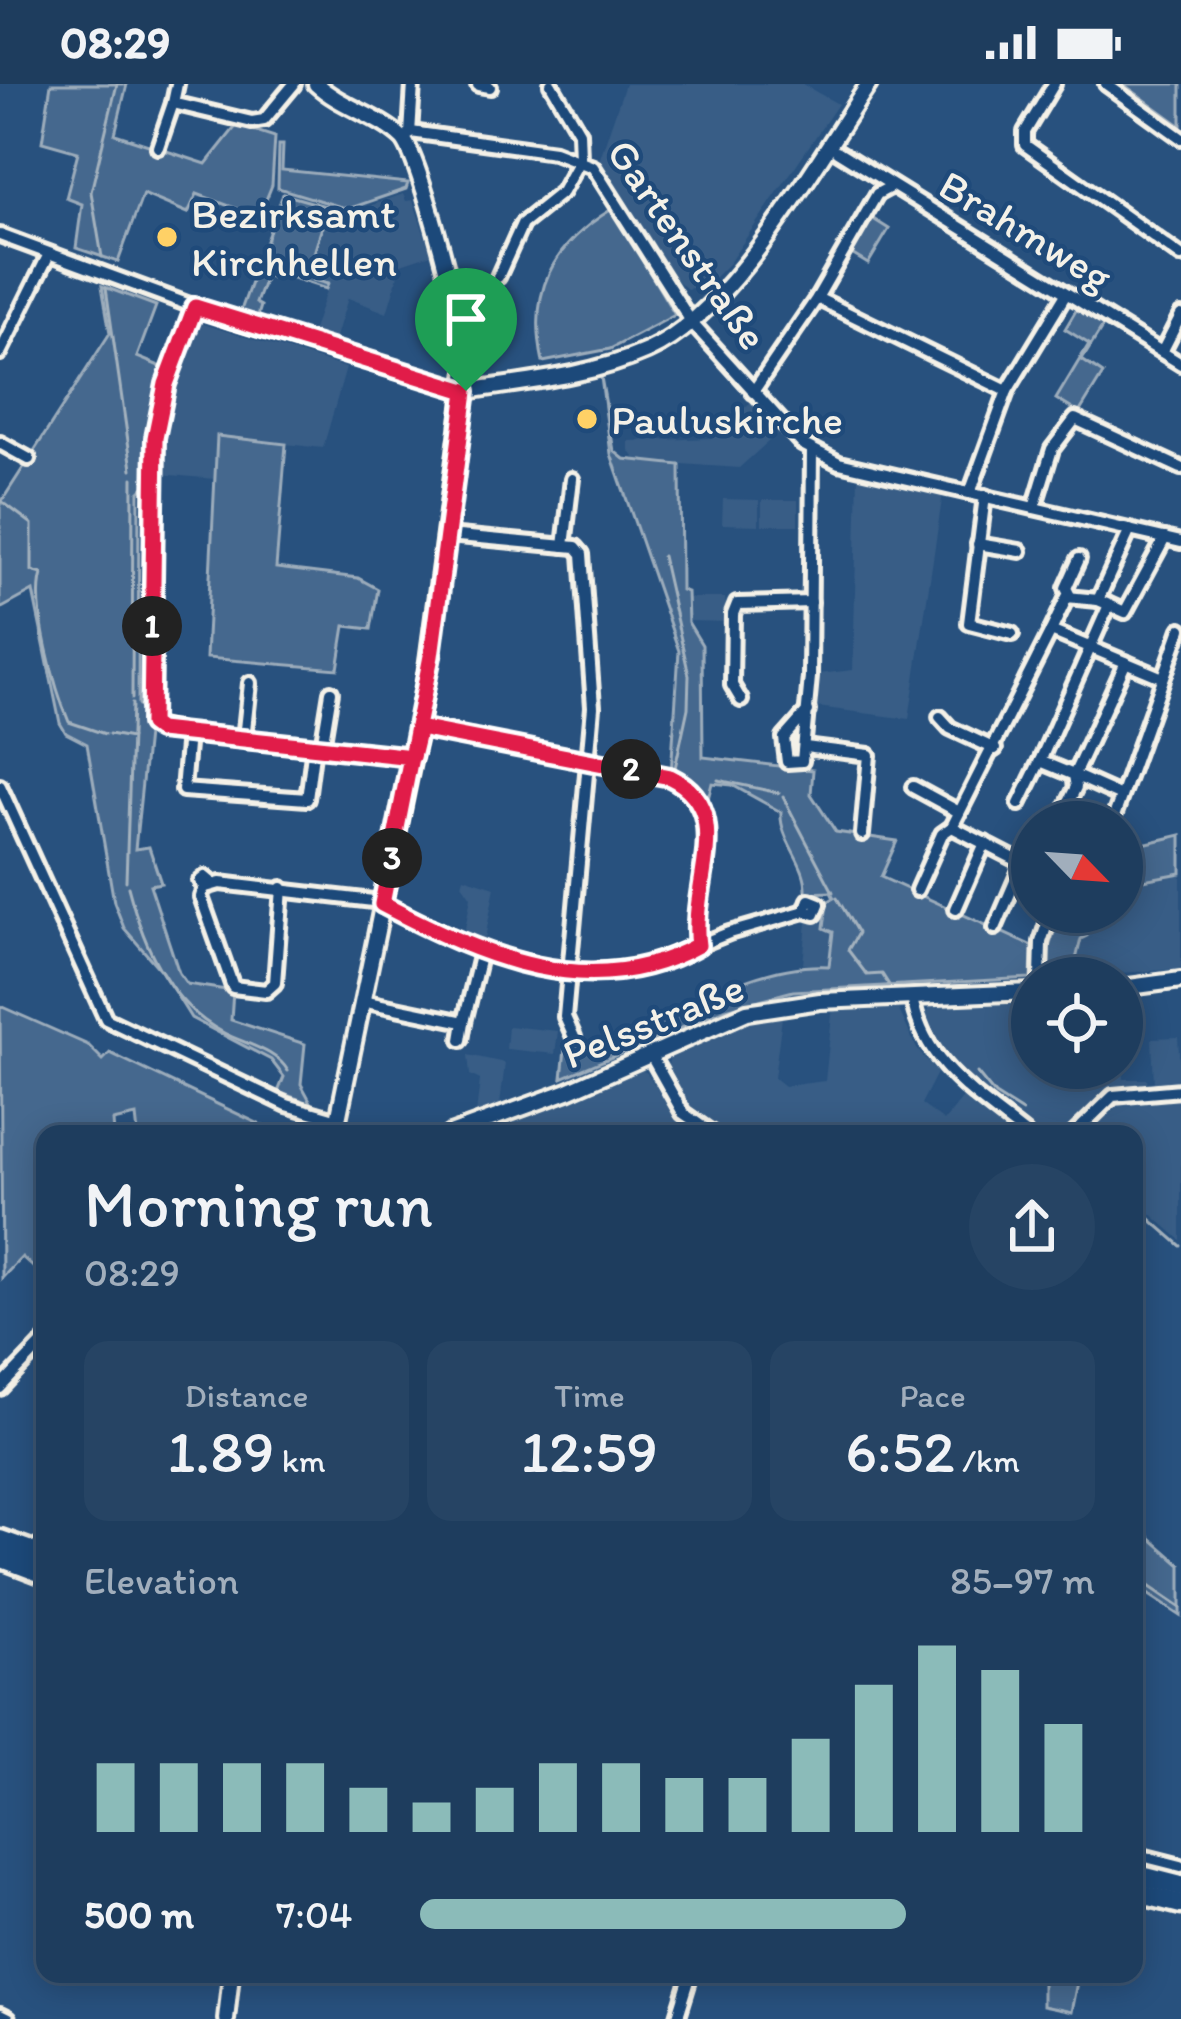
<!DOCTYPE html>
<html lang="en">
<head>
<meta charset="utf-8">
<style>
	:root { --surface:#1e3d5e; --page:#264464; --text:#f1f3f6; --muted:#a1aebc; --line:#3c5673; --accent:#8bbbb9 }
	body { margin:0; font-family:Itim,sans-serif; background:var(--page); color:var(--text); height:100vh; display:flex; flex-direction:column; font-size:45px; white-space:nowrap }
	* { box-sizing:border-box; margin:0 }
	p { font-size:39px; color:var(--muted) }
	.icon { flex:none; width:66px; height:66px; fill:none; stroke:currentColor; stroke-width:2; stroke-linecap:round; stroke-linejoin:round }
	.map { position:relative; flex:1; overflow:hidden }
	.sheet { position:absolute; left:36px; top:1041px; width:1107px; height:858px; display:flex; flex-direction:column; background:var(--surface); border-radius:24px; box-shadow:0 6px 30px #0003,0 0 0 3px var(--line) }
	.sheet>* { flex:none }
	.needle { width:78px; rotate:115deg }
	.buttons { position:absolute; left:1011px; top:717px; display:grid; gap:24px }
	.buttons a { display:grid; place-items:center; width:132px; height:132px; border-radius:50%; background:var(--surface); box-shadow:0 6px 30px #0003,0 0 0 3px var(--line); font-size:60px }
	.pin { position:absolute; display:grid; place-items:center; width:102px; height:102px; color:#fff; margin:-123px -51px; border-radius:50% 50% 50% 0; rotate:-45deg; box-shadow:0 0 12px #0007 }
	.pin .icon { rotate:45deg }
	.km { position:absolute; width:60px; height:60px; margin:-30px; border-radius:50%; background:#222; color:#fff; font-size:33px; line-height:60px; text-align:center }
	.round { display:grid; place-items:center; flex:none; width:126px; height:126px; border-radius:63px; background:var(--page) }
	.summary { display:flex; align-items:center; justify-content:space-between; height:204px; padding:0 48px }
	h1 { font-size:66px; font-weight:600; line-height:90px }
	.figures { display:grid; grid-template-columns:repeat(3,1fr); gap:18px; height:204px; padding:12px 48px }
	.figures div { display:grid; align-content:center; border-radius:24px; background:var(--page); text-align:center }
	.figures b { font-size:60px; font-weight:600 }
	.figures small { font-size:33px; font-weight:400 }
	.figures p { font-size:33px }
	.chart { height:336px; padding:24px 48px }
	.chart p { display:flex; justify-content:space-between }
	.chart svg { width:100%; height:216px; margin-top:12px; stroke:var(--accent); stroke-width:6 }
	ul { padding:0 48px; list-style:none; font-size:39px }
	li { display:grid; grid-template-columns:192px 144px 1fr; align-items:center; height:90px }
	li i { height:30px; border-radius:15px; background:var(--accent) }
	.status { display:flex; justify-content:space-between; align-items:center; height:84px; padding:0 60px; background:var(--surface); direction:ltr }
	.status svg { height:33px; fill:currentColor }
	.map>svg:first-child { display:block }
	.built { fill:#375d86 }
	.green { fill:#45688e; stroke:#9cacbb; stroke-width:3 }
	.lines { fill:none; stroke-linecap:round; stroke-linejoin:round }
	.stream { stroke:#a4b2be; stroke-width:3 }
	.street-casing { stroke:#f4f1e8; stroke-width:20 }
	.secondary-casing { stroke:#f4f1e8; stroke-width:22 }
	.highway-casing { stroke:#f4f1e8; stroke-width:27 }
	.street { stroke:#1f4a7a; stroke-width:10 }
	.secondary { stroke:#1f4a7a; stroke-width:14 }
	.highway { stroke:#1f4a7a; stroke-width:18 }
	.route-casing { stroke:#fff; stroke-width:24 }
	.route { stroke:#e11d48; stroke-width:15 }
	.poi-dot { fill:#ffd166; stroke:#1f4a7a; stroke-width:4.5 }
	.labels { text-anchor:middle; stroke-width:9; stroke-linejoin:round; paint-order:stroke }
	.poi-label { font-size:42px; fill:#f4f1e8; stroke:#1f4a7a; text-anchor:start }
	.street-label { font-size:42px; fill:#f4f1e8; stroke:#1f4a7a }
</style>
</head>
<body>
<div class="status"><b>08:29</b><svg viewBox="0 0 49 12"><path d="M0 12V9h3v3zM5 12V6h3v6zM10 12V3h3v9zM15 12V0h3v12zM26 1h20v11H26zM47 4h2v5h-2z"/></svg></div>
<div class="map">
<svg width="1181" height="1935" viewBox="0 0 1181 1935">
	<rect width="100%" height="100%" fill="#28517e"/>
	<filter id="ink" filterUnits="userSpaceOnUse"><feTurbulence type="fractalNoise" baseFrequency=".00833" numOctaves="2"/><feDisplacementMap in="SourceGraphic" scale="24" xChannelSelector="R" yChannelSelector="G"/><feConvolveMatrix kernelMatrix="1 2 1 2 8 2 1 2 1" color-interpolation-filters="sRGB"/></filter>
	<g filter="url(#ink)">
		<g class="built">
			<path d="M 625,0 L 802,0 L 838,20 L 729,179 L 707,201 L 687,205 L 665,186 L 599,77 Z"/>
			<path d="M 403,110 L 406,117 L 413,116 L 431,170 L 395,182 L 398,192 L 387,229 L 348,214 L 334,259 L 311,252 L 328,201 L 313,196 L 309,187 L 324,135 L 332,131 L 347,135 L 349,129 Z"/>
			<path d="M 197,238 L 346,284 L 323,364 L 217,353 L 215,395 L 159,390 L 164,334 Z"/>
			<path d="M 752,317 L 780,347 L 739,384 L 637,377 L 629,366 L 629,357 L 711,354 Z"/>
			<path d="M 858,390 L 943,409 L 909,635 L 817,623 L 819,590 L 853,586 Z"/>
			<path d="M 723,415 L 759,416 L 759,441 L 722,440 Z"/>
			<rect x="762" y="416" width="36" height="25"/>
			<path d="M 688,514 L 725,514 L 728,538 L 688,537 Z"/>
			<path d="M 1181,789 L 1181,885 L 1072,892 L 1081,854 L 1087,852 L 1098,828 L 1122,828 L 1122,800 Z"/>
			<path d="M 464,793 L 495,803 L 484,860 L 464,850 L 471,813 L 462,800 Z"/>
			<path d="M 807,838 L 825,839 L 833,847 L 830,882 L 803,880 Z"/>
			<path d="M 1032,914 L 1032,984 L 1122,984 L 1122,962 L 1124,995 L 1147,995 L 1148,1000 L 1105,1009 L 1066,1050 L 1035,1050 L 946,979 L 924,936 L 931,919 Z"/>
			<path d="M 833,921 L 897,922 L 917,965 L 937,989 L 921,1020 L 944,1037 L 965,1011 L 1013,1050 L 726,1050 L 685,1019 L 668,982 L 670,968 L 728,940 L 783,926 L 774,994 L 784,1002 L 825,997 Z"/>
			<path d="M 508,942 L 558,947 L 555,970 L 506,965 Z"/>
			<path d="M 1178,953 L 1181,999 L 1154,1000 L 1152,954 Z"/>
			<path d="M 468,971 L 505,979 L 500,1021 L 476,1030 L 480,996 L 470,991 Z"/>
			<path d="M 637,983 L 647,989 L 676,1034 L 698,1050 L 464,1050 Z"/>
			<path d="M 1181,1015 L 1181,1156 L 1134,1115 L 1134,1050 L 1087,1050 L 1122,1019 Z"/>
		</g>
		<g class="green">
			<path d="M 51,0 L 127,0 L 115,50 L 206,80 L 237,41 L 275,53 L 272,101 L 259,133 L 197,110 L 188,129 L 143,110 L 118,178 L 76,164 L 82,120 L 66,114 L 78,68 L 42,58 Z"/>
			<path d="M 1123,0 L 1181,0 L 1181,42 Z"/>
			<path d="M 279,61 L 283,61 L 282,86 L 408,99 L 406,105 L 348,125 L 278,104 Z"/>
			<path d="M 283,110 L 343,127 L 341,133 L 324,136 L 309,186 L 313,196 L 328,200 L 326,205 L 275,188 L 272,194 L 266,192 L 256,219 L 261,222 L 257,235 L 240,229 Z"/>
			<path d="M 612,125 L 675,231 L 610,265 L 543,278 C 528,208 551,162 612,125 Z"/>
			<path d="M 870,133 L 889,145 L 868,180 L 850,169 Z"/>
			<path d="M 102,202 L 156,222 L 137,273 L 164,284 L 150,334 L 145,402 L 139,408 L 138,620 L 147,633 L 147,651 L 135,765 L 149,763 L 161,799 L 150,801 L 179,889 L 187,900 L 233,907 L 231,936 L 305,960 L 301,1000 L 312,1020 L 278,1008 L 284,993 L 271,976 L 191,934 L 162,888 L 124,844 L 114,818 L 87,660 L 66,649 L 60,639 L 33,507 L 0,525 L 0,420 L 110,249 Z"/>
			<path d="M 1078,223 L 1105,239 L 1082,276 L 1103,290 L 1079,329 L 1056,315 L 1089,260 L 1065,245 Z"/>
			<path d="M 601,293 L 614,367 L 624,375 L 680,381 L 681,506 L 687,508 L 688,538 L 702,561 L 703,673 L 813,686 L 811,710 L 836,748 L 897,757 L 881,793 L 1032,862 L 1031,894 L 793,907 L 726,925 L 562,994 L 565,965 L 609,970 L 617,959 C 681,928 756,878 829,882 L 833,848 L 824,844 L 827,818 L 834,814 L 831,808 L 806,809 C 808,779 779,757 781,728 L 732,701 L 712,699 L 708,715 L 690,696 L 671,690 L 679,567 L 611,370 Z"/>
			<path d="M 217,352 L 286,360 L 276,484 L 358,494 L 378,505 L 371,545 L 345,542 L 338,585 L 206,574 Z"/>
			<path d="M 1181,751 L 1181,789 L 1122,800 L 1122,765 Z"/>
			<path d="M 1061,828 L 1098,828 L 1087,852 L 1081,855 L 1072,892 L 1049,894 L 1046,872 Z"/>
			<path d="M 0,922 L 88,961 L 103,976 L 110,969 L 280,1050 L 138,1050 L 136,1032 L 113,1037 L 114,1050 L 45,1050 L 45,1177 L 33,1183 L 22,1173 L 2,1194 Z"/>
			<path d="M 1134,1426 L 1150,1454 L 1181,1481 L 1181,1532 L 1134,1501 Z"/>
			<path d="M 1042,1890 L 1078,1893 L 1071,1928 L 1042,1922 Z"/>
		</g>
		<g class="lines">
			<g class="stream">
				<path d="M 102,173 L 91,108 L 117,0"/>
				<path d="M 106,204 L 132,385"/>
				<path d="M 0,416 L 32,440 L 32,487 L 42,490 C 32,523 55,605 69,638 L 105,650"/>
				<path d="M 662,472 L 689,591 L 688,624 L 675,684"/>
				<path d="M 132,615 L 133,394"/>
				<path d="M 109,650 L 131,654"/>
				<path d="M 718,696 L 779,709"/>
				<path d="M 783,713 L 833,808"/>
				<path d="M 126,797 L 132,620"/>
				<path d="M 128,803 C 143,860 168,920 224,949 C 245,960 276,966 288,987"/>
				<path d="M 837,814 L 858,849 L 848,866 L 867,891 L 882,890 L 889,901"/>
				<path d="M 977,989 L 995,1011 L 1022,1028"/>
				<path d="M 1134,1121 L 1181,1162"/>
				<path d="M 1134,1492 L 1181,1524"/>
			</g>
			<g class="street-casing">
				<g id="street">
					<path d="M 177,0 L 173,19 L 252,38 L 264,36 L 294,0"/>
					<path d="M 1054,0 L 1025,48 L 1025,61 L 1181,172"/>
					<path d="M 1106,0 L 1181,54"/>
					<path d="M 478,1 L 490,3"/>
					<path d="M 411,48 L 554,68 L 593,83 L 692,239 L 802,360 L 839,379 L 1181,458"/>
					<path d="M 410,50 L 413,0"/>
					<path d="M 158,63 L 173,19"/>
					<path d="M 837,67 L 1181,280"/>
					<path d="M 0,151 L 233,237 L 466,307"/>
					<path d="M 498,193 L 522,140 L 562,108 L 580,75 L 579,48 L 551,0"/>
					<path d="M 817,214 L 1007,307"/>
					<path d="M 195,223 L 166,300 L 155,354 L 151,641 L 188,650 L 412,673"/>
					<path d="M 1162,268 L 1181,231"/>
					<path d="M 0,269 L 49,170"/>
					<path d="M 753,308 L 817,214 L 877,110 L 890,103"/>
					<path d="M 0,359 L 29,375"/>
					<path d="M 970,409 L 1007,307 L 1066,210"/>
					<path d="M 985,412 L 969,539 L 1012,550"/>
					<path d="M 1034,424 L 1052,365 L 1075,335 L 1181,384"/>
					<path d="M 1130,446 L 1098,516 L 1125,528 L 1165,454"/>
					<path d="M 448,451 L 576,463 L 582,470 L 593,623 L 565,933 L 574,953"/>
					<path d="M 978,460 L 1020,467"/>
					<path d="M 564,462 L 572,395"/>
					<path d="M 1070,512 L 1066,504 L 1079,475"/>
					<path d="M 1051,547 L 1067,513 L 1098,516"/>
					<path d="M 741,616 L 732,601 L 733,530 L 737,520 L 811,518"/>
					<path d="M 808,627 L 784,654 L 787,678 L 802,677 L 810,593 L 812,367"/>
					<path d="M 940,633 L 950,644 L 995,665"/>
					<path d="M 419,644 L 670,693 C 738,725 689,801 698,861"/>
					<path d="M 188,650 L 183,706 L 307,715 L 314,662"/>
					<path d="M 244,655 L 250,599"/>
					<path d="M 322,663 L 331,608"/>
					<path d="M 805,663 L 869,671 L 862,750"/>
					<path d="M 1040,677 L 1109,521"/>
					<path d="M 0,702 L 106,935 L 287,1021 L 338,1036"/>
					<path d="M 913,703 L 959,728"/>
					<path d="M 1121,712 L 1074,691 L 1126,578"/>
					<path d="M 1019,720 L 1040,677 L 1074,691 L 1076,703 L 1059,738"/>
					<path d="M 1112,738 L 1181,545"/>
					<path d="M 1032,784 L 952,743 L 1051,547 L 1163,594"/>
					<path d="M 211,798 L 205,793 L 200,797 L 206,803 L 220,799 L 373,817 L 488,870 L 570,890 L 644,883 L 729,849 L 805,827 L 809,816 L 819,820 L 815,830 L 805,827"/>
					<path d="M 204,803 L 201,813 L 233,903 L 266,907 L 275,899 L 282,804"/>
					<path d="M 917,806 L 942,750 L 952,743"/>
					<path d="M 956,825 L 985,759"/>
					<path d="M 995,844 L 1023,779"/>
					<path d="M 1040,894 L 1041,858 L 1051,828"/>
					<path d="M 912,913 C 923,980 975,1010 1025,1050"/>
					<path d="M 362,917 L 464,938 L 481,868"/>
					<path d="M 461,956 L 464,938"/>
					<path d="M 650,970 L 683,1029 L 713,1050"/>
					<path d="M 1074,1050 L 1113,1012 L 1181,1006"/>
					<path d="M 0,1304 L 45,1257"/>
					<path d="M 1134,1770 L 1181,1782"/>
					<path d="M 0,1931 L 8,1935"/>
					<path d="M 677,1935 L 691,1890"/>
				</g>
			</g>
			<g class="secondary-casing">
				<g id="secondary">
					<path d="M 316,0 C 341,23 377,31 402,54 C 420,70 466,255 467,286 L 419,644 L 335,1050"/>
					<path d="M 466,307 C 525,298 591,292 647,267 C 733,229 815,79 869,0"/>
					<path d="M 1122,904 L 1181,896"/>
					<path d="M 450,1050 L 568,1007 L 747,928 L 820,917 L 1032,908"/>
					<path d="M 226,1935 L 231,1890"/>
				</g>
			</g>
			<g class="highway-casing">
				<g id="highway">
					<path d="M 0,1456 L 45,1472"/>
					<path d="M 0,1473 L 45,1490"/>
					<path d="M 1134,1790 L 1181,1802"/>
					<path d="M 1134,1808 L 1181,1820"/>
				</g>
			</g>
			<use href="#street" class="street"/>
			<use href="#secondary" class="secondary"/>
			<use href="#highway" class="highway"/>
		</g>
	</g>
	<g class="lines" filter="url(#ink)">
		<g class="route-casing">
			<path id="route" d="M 466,307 L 195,223 L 166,300 L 155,354 L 151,640 L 159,646 L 412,673 L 419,644 L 670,693 C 738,726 689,801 698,861 C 591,921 481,872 382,820 L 431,572 L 466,307"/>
		</g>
		<use href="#route" class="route"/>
	</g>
	<g class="poi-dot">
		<circle cx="167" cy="153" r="12"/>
		<circle cx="587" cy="335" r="12"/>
	</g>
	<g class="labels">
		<g class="poi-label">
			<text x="191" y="144">Bezirksamt<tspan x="191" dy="48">Kirchhellen</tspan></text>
			<text x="611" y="350">Pauluskirche</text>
		</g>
		<g class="street-label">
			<text transform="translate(1026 146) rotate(31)" y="15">Brahmweg</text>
			<text transform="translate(688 160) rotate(55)" y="15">Gartenstraße</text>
			<text transform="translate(653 936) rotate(-22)" y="15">Pelsstraße</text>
		</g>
	</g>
</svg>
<div class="buttons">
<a><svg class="needle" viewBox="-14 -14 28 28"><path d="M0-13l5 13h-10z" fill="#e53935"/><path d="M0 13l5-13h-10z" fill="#a1aebc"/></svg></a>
<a><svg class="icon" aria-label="locate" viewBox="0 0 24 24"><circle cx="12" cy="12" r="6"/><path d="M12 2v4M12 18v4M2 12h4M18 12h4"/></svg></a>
</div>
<div class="pin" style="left:466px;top:307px;background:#1e9e55"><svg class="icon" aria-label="arrive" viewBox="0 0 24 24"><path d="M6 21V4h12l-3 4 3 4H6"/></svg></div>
<b class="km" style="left:152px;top:542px">1</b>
<b class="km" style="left:631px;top:685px">2</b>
<b class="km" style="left:392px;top:774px">3</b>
<section class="sheet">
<div class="summary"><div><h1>Morning run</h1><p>08:29</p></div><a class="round"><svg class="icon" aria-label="share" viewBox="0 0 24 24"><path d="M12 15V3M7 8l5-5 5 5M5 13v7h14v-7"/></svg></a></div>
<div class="figures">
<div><p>Distance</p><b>1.89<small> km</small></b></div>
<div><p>Time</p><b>12:59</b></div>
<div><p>Pace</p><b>6:52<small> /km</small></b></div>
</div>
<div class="chart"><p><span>Elevation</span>85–97 m</p>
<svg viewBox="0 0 160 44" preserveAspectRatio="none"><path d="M5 44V30M15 44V30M25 44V30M35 44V30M45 44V35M55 44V38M65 44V35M75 44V30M85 44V30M95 44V33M105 44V33M115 44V25M125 44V14M135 44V6M145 44V11M155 44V22"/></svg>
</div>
<ul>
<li><b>500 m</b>7:04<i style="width:72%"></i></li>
</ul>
</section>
</div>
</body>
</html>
